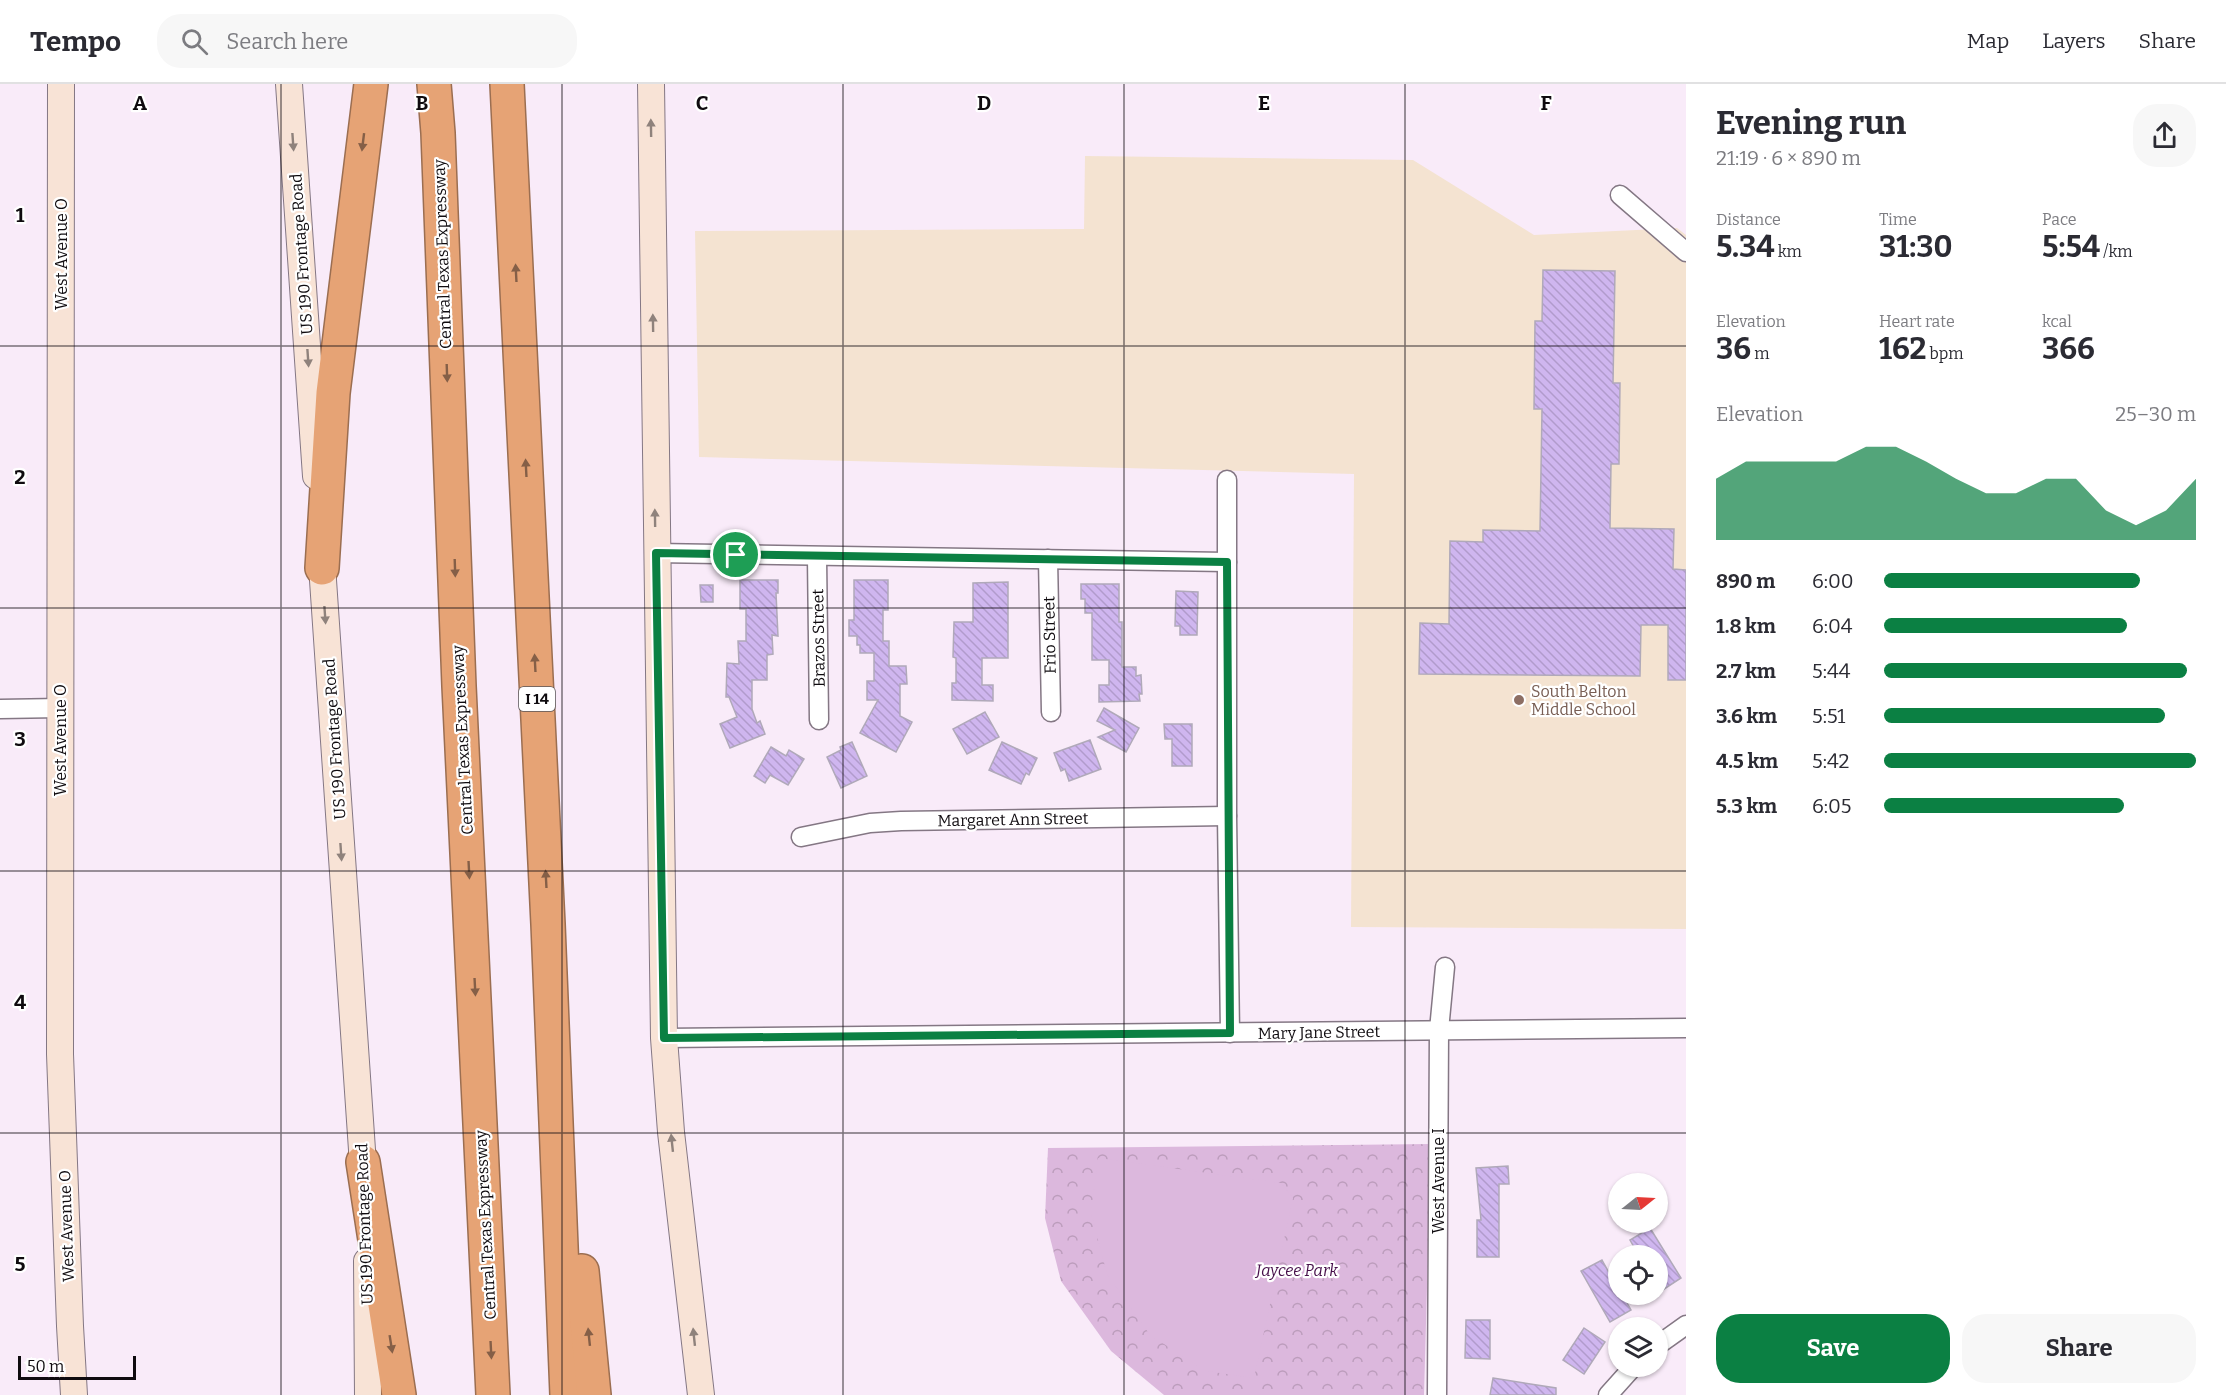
<!DOCTYPE html>
<html lang="en">
<head>
<meta charset="utf-8">
<style>
	:root { --surface:#fff; --page:#f7f7f7; --text:#2b2b33; --muted:#7c7c81; --line:#e1e1e2; --accent:#0b8043 }
	body { margin:0; font-family:Bitter,serif; background:var(--page); color:var(--text); height:100vh; display:flex; flex-direction:column; font-size:22px; white-space:nowrap }
	* { box-sizing:border-box; margin:0 }
	p { font-size:20px; color:var(--muted) }
	.icon { flex:none; width:33px; height:33px; fill:none; stroke:currentColor; stroke-width:2; stroke-linecap:round; stroke-linejoin:round }
	.map { position:relative; flex:1; overflow:hidden }
	.panel { display:flex; flex-direction:column; background:var(--surface); width:540px }
	.panel>* { flex:none }
	.needle { width:39px; rotate:72deg }
	.controls { position:absolute; left:1608px; top:1089px; display:grid; gap:12px }
	.controls a { display:grid; place-items:center; width:60px; height:60px; border-radius:50%; background:var(--surface); box-shadow:0 2px 4px #0004; font-size:30px }
	.scale { position:absolute; left:18px; bottom:15px; width:118px; box-sizing:border-box; padding-left:6px; border:3px solid #0f0b0f; border-top:0; font-size:16px; line-height:21px; white-space:nowrap; color:#0f0b0f; -webkit-text-stroke:4px #fff; paint-order:stroke }
	.pin { position:absolute; display:grid; place-items:center; width:51px; height:51px; color:#fff; margin:-26px; border:3px solid #fff; border-radius:50%; box-shadow:0 2px 6px #0007 }
	.round { display:grid; place-items:center; flex:none; width:63px; height:63px; border-radius:24px; background:var(--page) }
	.overview { display:flex; align-items:center; justify-content:space-between; height:102px; padding:0 30px }
	h1 { font-size:33px; font-weight:700; line-height:45px }
	.stats { display:grid; grid-template-columns:repeat(3,1fr); gap:9px; height:102px; padding:6px 30px }
	.stats div { display:grid; align-content:center }
	.stats b { font-size:30px; font-weight:700 }
	.stats small { font-size:16px; font-weight:400 }
	.stats p { font-size:16px }
	.chart { height:168px; padding:12px 30px }
	.chart p { display:flex; justify-content:space-between }
	.chart svg { width:100%; height:108px; margin-top:6px; fill:var(--accent); opacity:.7 }
	.action { display:flex; gap:12px; margin-top:auto; padding:12px 30px }
	.action a { flex:1; height:69px; border-radius:24px; background:var(--accent); color:#fff; font-size:24px; font-weight:700; line-height:69px; text-align:center }
	.action a+a { background:var(--page); color:var(--text) }
	ul { padding:0 30px; list-style:none; font-size:20px }
	li { display:grid; grid-template-columns:96px 72px 1fr; align-items:center; height:45px }
	li i { height:15px; border-radius:8px; background:var(--accent) }
	header { display:flex; align-items:center; gap:36px; box-sizing:border-box; height:84px; padding:0 30px; background:var(--surface); border-bottom:2px solid var(--line) }
	header strong { font-size:28px }
	nav { display:flex; gap:33px; margin-inline-start:auto; font-size:21px }
	.search { width:420px; height:54px; background:var(--page); display:flex; align-items:center; gap:15px; box-sizing:border-box; padding:0 21px; border-radius:24px; color:var(--muted); font-size:22px }
	main { display:flex; flex:1; min-height:0 }
	.map>svg:first-child { display:block }
	.education { fill:#f4e3d1 }
	.park { fill:url(#park-crowns) }
	.pitch { fill:#dcb8dd }
	.building { fill:url(#building-back-hatch); stroke:#b0a9b9; stroke-width:1.5 }
	.lines { fill:none; stroke-linecap:round; stroke-linejoin:round }
	.street-casing { stroke:#847784; stroke-width:21 }
	.secondary-casing { stroke:#847784; stroke-width:28 }
	.highway-casing { stroke:#9b6e51; stroke-width:36 }
	.street { stroke:#fff; stroke-width:18 }
	.secondary { stroke:#f8e3d6; stroke-width:26 }
	.highway { stroke:#e6a375; stroke-width:33 }
	.oneway { fill:#8f827c }
	.oneway2 { fill:#855f47 }
	.route-casing { stroke:#fff; stroke-width:12 }
	.route { stroke:#0b8043; stroke-width:8 }
	.grid { fill:none; stroke:#0f0b0f; stroke-width:1.5; stroke-opacity:0.55 }
	.education-dot { fill:#8d6e63; stroke:#fff; stroke-width:2 }
	.labels { text-anchor:middle; stroke-width:4.5; stroke-linejoin:round; paint-order:stroke }
	.shield { fill:#fff; stroke:#575457; stroke-width:1.5 }
	.shield-label { font-size:15px; font-weight:bold; fill:#0f0b0f }
	.street-label { font-size:16px; fill:#0f0b0f; stroke:#fff }
	.education-label { font-size:16px; fill:#785e54; stroke:#fff; text-anchor:start }
	.park-label { font-size:16px; font-style:italic; fill:#460f4a; stroke:#fff }
	.grid-label { font-size:20px; text-anchor:middle; font-weight:bold; fill:#0f0b0f; stroke:#fff; stroke-width:4.5; stroke-linejoin:round; paint-order:stroke }
</style>
</head>
<body>
<header>
<strong>Tempo</strong>
<div class="search"><svg class="icon" aria-label="search" viewBox="0 0 24 24"><circle cx="10" cy="10" r="6"/><path d="M15 15l6 6"/></svg>Search here</div>
<nav><a>Map</a><a>Layers</a><a>Share</a></nav>
</header>
<main>
<div class="map">
<svg width="1686" height="1311" viewBox="0 0 1686 1311">
	<defs>
		<pattern id="park-crowns" width="20" height="18" patternUnits="userSpaceOnUse" patternTransform="scale(1.5)"><rect width="20" height="18" fill="#dcb8dd"/><path d="M2 6a3 3 0 1 1 6 0M12 15a3 3 0 1 1 6 0" fill="none" stroke="#bc9dbc"/></pattern>
		<pattern id="building-back-hatch" width="6" height="6" patternUnits="userSpaceOnUse" patternTransform="scale(1.5)"><rect width="6" height="6" fill="#cfb6ef"/><path d="M-1 5l2 2M0 0l6 6M5-1l2 2" fill="none" stroke="#b19bcc"/></pattern>
	</defs>
	<rect width="100%" height="100%" fill="#f9ebf9"/>
	<path class="education" d="M 1085,72 L 1413,76 L 1534,151 L 1677,144 L 1686,151 L 1686,845 L 1351,843 L 1354,390 L 699,373 L 695,147 L 1084,145 Z"/>
	<path class="park" d="M 1431,1060 L 1424,1311 L 1164,1311 L 1111,1267 L 1061,1197 L 1045,1134 L 1048,1064 Z"/>
	<path class="pitch" d="M 1098,1074 L 1281,1099 L 1293,1114 L 1254,1294 L 1206,1287 L 1150,1251 L 1107,1190 L 1091,1129 Z"/>
	<g class="building">
		<path d="M 1543,186 L 1615,187 L 1613,299 L 1620,299 L 1619,380 L 1611,380 L 1610,444 L 1674,445 L 1673,485 L 1686,486 L 1686,596 L 1668,596 L 1668,541 L 1641,541 L 1640,592 L 1419,590 L 1420,539 L 1449,540 L 1450,457 L 1483,458 L 1483,446 L 1540,447 L 1542,325 L 1534,325 L 1535,237 L 1542,237 Z"/>
		<path d="M 740,496 L 778,496 L 778,509 L 776,509 L 778,552 L 772,551 L 773,570 L 767,571 L 767,596 L 752,596 L 752,625 L 757,639 L 760,637 L 765,650 L 730,664 L 720,640 L 737,633 L 729,613 L 726,613 L 727,579 L 739,580 L 738,557 L 746,557 L 746,525 L 740,525 Z"/>
		<path d="M 854,496 L 888,496 L 888,526 L 883,526 L 883,557 L 889,557 L 889,582 L 906,582 L 907,600 L 900,600 L 900,632 L 912,638 L 896,668 L 860,649 L 878,616 L 867,616 L 867,597 L 874,597 L 874,569 L 860,569 L 860,561 L 857,561 L 857,552 L 849,552 L 849,536 L 854,536 Z"/>
		<path d="M 1008,498 L 1008,574 L 982,574 L 982,601 L 993,601 L 993,617 L 952,616 L 952,599 L 956,599 L 956,574 L 953,573 L 954,538 L 973,538 L 973,499 Z"/>
		<path d="M 1081,500 L 1119,500 L 1119,538 L 1122,538 L 1122,583 L 1136,583 L 1136,592 L 1141,591 L 1142,610 L 1139,610 L 1140,617 L 1099,618 L 1099,601 L 1109,601 L 1109,576 L 1092,576 L 1092,529 L 1085,529 L 1085,515 L 1081,515 Z"/>
		<path d="M 700,501 L 713,501 L 713,518 L 701,518 Z"/>
		<path d="M 1176,507 L 1198,508 L 1197,551 L 1180,551 L 1180,542 L 1175,542 Z"/>
		<path d="M 1104,624 L 1139,644 L 1126,668 L 1098,653 L 1115,646 L 1097,637 Z"/>
		<path d="M 985,628 L 999,653 L 967,670 L 953,645 Z"/>
		<path d="M 1164,640 L 1192,640 L 1192,682 L 1172,682 L 1172,655 L 1165,655 Z"/>
		<path d="M 1090,656 L 1101,685 L 1069,697 L 1065,685 L 1061,687 L 1054,669 Z"/>
		<path d="M 852,658 L 867,692 L 841,704 L 827,673 L 841,666 L 840,663 Z"/>
		<path d="M 1002,658 L 1037,674 L 1029,691 L 1026,689 L 1021,700 L 989,686 Z"/>
		<path d="M 771,663 L 786,672 L 789,666 L 804,675 L 788,701 L 770,691 L 765,699 L 754,692 Z"/>
		<path d="M 1508,1082 L 1509,1100 L 1499,1100 L 1499,1173 L 1477,1173 L 1477,1136 L 1481,1136 L 1476,1084 Z"/>
		<path d="M 1650,1144 L 1681,1194 L 1658,1209 L 1658,1172 L 1639,1172 L 1630,1156 Z"/>
		<path d="M 1602,1176 L 1618,1205 L 1618,1210 L 1622,1210 L 1631,1226 L 1610,1238 L 1581,1187 Z"/>
		<path d="M 1466,1236 L 1490,1236 L 1490,1275 L 1465,1274 Z"/>
		<path d="M 1584,1244 L 1605,1258 L 1584,1290 L 1563,1276 Z"/>
		<path d="M 1493,1294 L 1556,1304 L 1556,1311 L 1490,1311 Z"/>
	</g>
	<g class="lines">
		<g class="street-casing">
			<g id="street">
				<path d="M 1620,111 L 1686,168"/>
				<path d="M 1227,396 L 1227,732 L 1230,949"/>
				<path d="M 656,469 L 1227,478"/>
				<path d="M 817,473 L 819,636"/>
				<path d="M 1048,475 L 1051,628"/>
				<path d="M 0,625 L 60,624"/>
				<path d="M 801,753 L 870,739 L 901,737 L 1227,732"/>
				<path d="M 664,954 L 1686,944"/>
				<path d="M 1658,1261 L 1686,1241"/>
				<path d="M 1437,1311 L 1439,946 L 1445,883"/>
				<path d="M 1608,1311 L 1634,1282"/>
			</g>
		</g>
		<g class="secondary-casing">
			<g id="secondary">
				<path d="M 61,0 L 60,970 L 70,1242 L 74,1311"/>
				<path d="M 289,0 L 316,392"/>
				<path d="M 651,0 L 664,954 L 671,1048 L 701,1311"/>
				<path d="M 321,467 L 364,1095"/>
				<path d="M 367,1177 L 368,1311"/>
			</g>
		</g>
		<g class="highway-casing">
			<g id="highway">
				<path d="M 434,0 L 438,49 L 459,602 L 493,1311"/>
				<path d="M 507,0 L 548,840 L 567,1311"/>
				<path d="M 322,484 L 333,309 L 371,0"/>
				<path d="M 363,1078 L 399,1311"/>
				<path d="M 582,1187 L 594,1311"/>
			</g>
		</g>
		<use href="#street" class="street"/>
		<use href="#secondary" class="secondary"/>
		<use href="#highway" class="highway"/>
	</g>
	<defs><path id="oneway-solid" d="M-6-.8H1V-3.2L6.5 0L1 3.2V.8H-6Z" transform="scale(1.5)"/></defs>
	<g class="oneway">
		<use href="#oneway-solid" transform="translate(651 44) rotate(-91)"/>
		<use href="#oneway-solid" transform="translate(293 58) rotate(86)"/>
		<use href="#oneway-solid" transform="translate(653 239) rotate(-91)"/>
		<use href="#oneway-solid" transform="translate(308 274) rotate(86)"/>
		<use href="#oneway-solid" transform="translate(655 434) rotate(-91)"/>
		<use href="#oneway-solid" transform="translate(325 531) rotate(86)"/>
		<use href="#oneway-solid" transform="translate(341 768) rotate(86)"/>
		<use href="#oneway-solid" transform="translate(672 1059) rotate(-96)"/>
		<use href="#oneway-solid" transform="translate(694 1253) rotate(-96)"/>
	</g>
	<g class="oneway2">
		<use href="#oneway-solid" transform="translate(363 58) rotate(97)"/>
		<use href="#oneway-solid" transform="translate(516 189) rotate(-93)"/>
		<use href="#oneway-solid" transform="translate(447 289) rotate(88)"/>
		<use href="#oneway-solid" transform="translate(526 384) rotate(-93)"/>
		<use href="#oneway-solid" transform="translate(455 484) rotate(88)"/>
		<use href="#oneway-solid" transform="translate(535 579) rotate(-93)"/>
		<use href="#oneway-solid" transform="translate(469 786) rotate(87)"/>
		<use href="#oneway-solid" transform="translate(546 795) rotate(-93)"/>
		<use href="#oneway-solid" transform="translate(475 903) rotate(87)"/>
		<use href="#oneway-solid" transform="translate(589 1253) rotate(-96)"/>
		<use href="#oneway-solid" transform="translate(391 1260) rotate(81)"/>
		<use href="#oneway-solid" transform="translate(491 1266) rotate(87)"/>
	</g>
	<g class="lines">
		<g class="route-casing">
			<path id="route" d="M 656,469 L 1227,478 L 1230,949 L 664,954 Z"/>
		</g>
		<use href="#route" class="route"/>
	</g>
	<path class="grid" d="M 281,0 L 281,1311M 562,0 L 562,1311M 843,0 L 843,1311M 1124,0 L 1124,1311M 1405,0 L 1405,1311M 0,262 L 1686,262M 0,524 L 1686,524M 0,787 L 1686,787M 0,1049 L 1686,1049"/>
	<circle class="education-dot" cx="1519" cy="616" r="6"/>
	<g class="labels">
		<rect class="shield" x="519" y="603" width="36" height="24" rx="4.5"/>
		<g class="shield-label">
			<text x="537" y="620">I 14</text>
		</g>
		<g class="street-label">
			<text transform="translate(61 170) rotate(-90)" y="6">West Avenue O</text>
			<text transform="translate(301 170) rotate(-94)" y="6">US 190 Frontage Road</text>
			<text transform="translate(442 170) rotate(-92)" y="6">Central Texas Expressway</text>
			<text transform="translate(1049 551) rotate(-91)" y="6">Frio Street</text>
			<text transform="translate(818 554) rotate(-91)" y="6">Brazos Street</text>
			<text transform="translate(334 655) rotate(-94)" y="6">US 190 Frontage Road</text>
			<text transform="translate(60 656) rotate(-90)" y="6">West Avenue O</text>
			<text transform="translate(462 656) rotate(-93)" y="6">Central Texas Expressway</text>
			<text transform="translate(1013 735) rotate(-1)" y="6">Margaret Ann Street</text>
			<text transform="translate(1319 948) rotate(-1)" y="6">Mary Jane Street</text>
			<text transform="translate(1438 1097) rotate(-90)" y="6">West Avenue I</text>
			<text transform="translate(364 1140) rotate(-92)" y="6">US 190 Frontage Road</text>
			<text transform="translate(485 1141) rotate(-93)" y="6">Central Texas Expressway</text>
			<text transform="translate(66 1142) rotate(-92)" y="6">West Avenue O</text>
		</g>
		<g class="education-label">
			<text x="1531" y="613">South Belton<tspan x="1531" dy="18">Middle School</tspan></text>
		</g>
		<g class="park-label">
			<text x="1297" y="1192">Jaycee Park</text>
		</g>
	</g>
	<g class="grid-label">
		<text x="140" y="26">A</text>
		<text x="422" y="26">B</text>
		<text x="702" y="26">C</text>
		<text x="984" y="26">D</text>
		<text x="1264" y="26">E</text>
		<text x="1546" y="26">F</text>
		<text x="20" y="138">1</text>
		<text x="20" y="400">2</text>
		<text x="20" y="662">3</text>
		<text x="20" y="925">4</text>
		<text x="20" y="1187">5</text>
	</g>
</svg>
<div class="controls">
<a><svg class="needle" viewBox="-14 -14 28 28"><path d="M0-13l5 13h-10z" fill="#e53935"/><path d="M0 13l5-13h-10z" fill="#7c7c81"/></svg></a>
<a><svg class="icon" aria-label="locate" viewBox="0 0 24 24"><circle cx="12" cy="12" r="6"/><path d="M12 2v4M12 18v4M2 12h4M18 12h4"/></svg></a>
<a><svg class="icon" aria-label="layers" viewBox="0 0 24 24"><path d="M12 4l9 5-9 5-9-5zM3 14l9 5 9-5"/></svg></a>
</div>
<div class="scale">50 m</div>
<div class="pin" style="left:736px;top:471px;background:#1e9e55"><svg class="icon" aria-label="arrive" viewBox="0 0 24 24"><path d="M6 21V4h12l-3 4 3 4H6"/></svg></div>
</div>
<section class="panel">
<div class="overview"><div><h1>Evening run</h1><p>21:19 · 6 × 890 m</p></div><a class="round"><svg class="icon" aria-label="share" viewBox="0 0 24 24"><path d="M12 15V3M7 8l5-5 5 5M5 13v7h14v-7"/></svg></a></div>
<div class="stats">
<div><p>Distance</p><b>5.34<small> km</small></b></div>
<div><p>Time</p><b>31:30</b></div>
<div><p>Pace</p><b>5:54<small> /km</small></b></div>
</div>
<div class="stats">
<div><p>Elevation</p><b>36<small> m</small></b></div>
<div><p>Heart rate</p><b>162<small> bpm</small></b></div>
<div><p>kcal</p><b>366</b></div>
</div>
<div class="chart"><p><span>Elevation</span>25–30 m</p>
<svg viewBox="0 0 160 44" preserveAspectRatio="none"><path d="M0 44V19L10 12L20 12L30 12L40 12L50 6L60 6L70 12L80 19L90 25L100 25L110 19L120 19L130 32L140 38L150 32L160 19V44z"/></svg>
</div>
<ul>
<li><b>890 m</b>6:00<i style="width:82%"></i></li>
<li><b>1.8 km</b>6:04<i style="width:78%"></i></li>
<li><b>2.7 km</b>5:44<i style="width:97%"></i></li>
<li><b>3.6 km</b>5:51<i style="width:90%"></i></li>
<li><b>4.5 km</b>5:42<i style="width:100%"></i></li>
<li><b>5.3 km</b>6:05<i style="width:77%"></i></li>
</ul>
<div class="action"><a>Save</a><a>Share</a></div>
</section>
</main>
</body>
</html>
